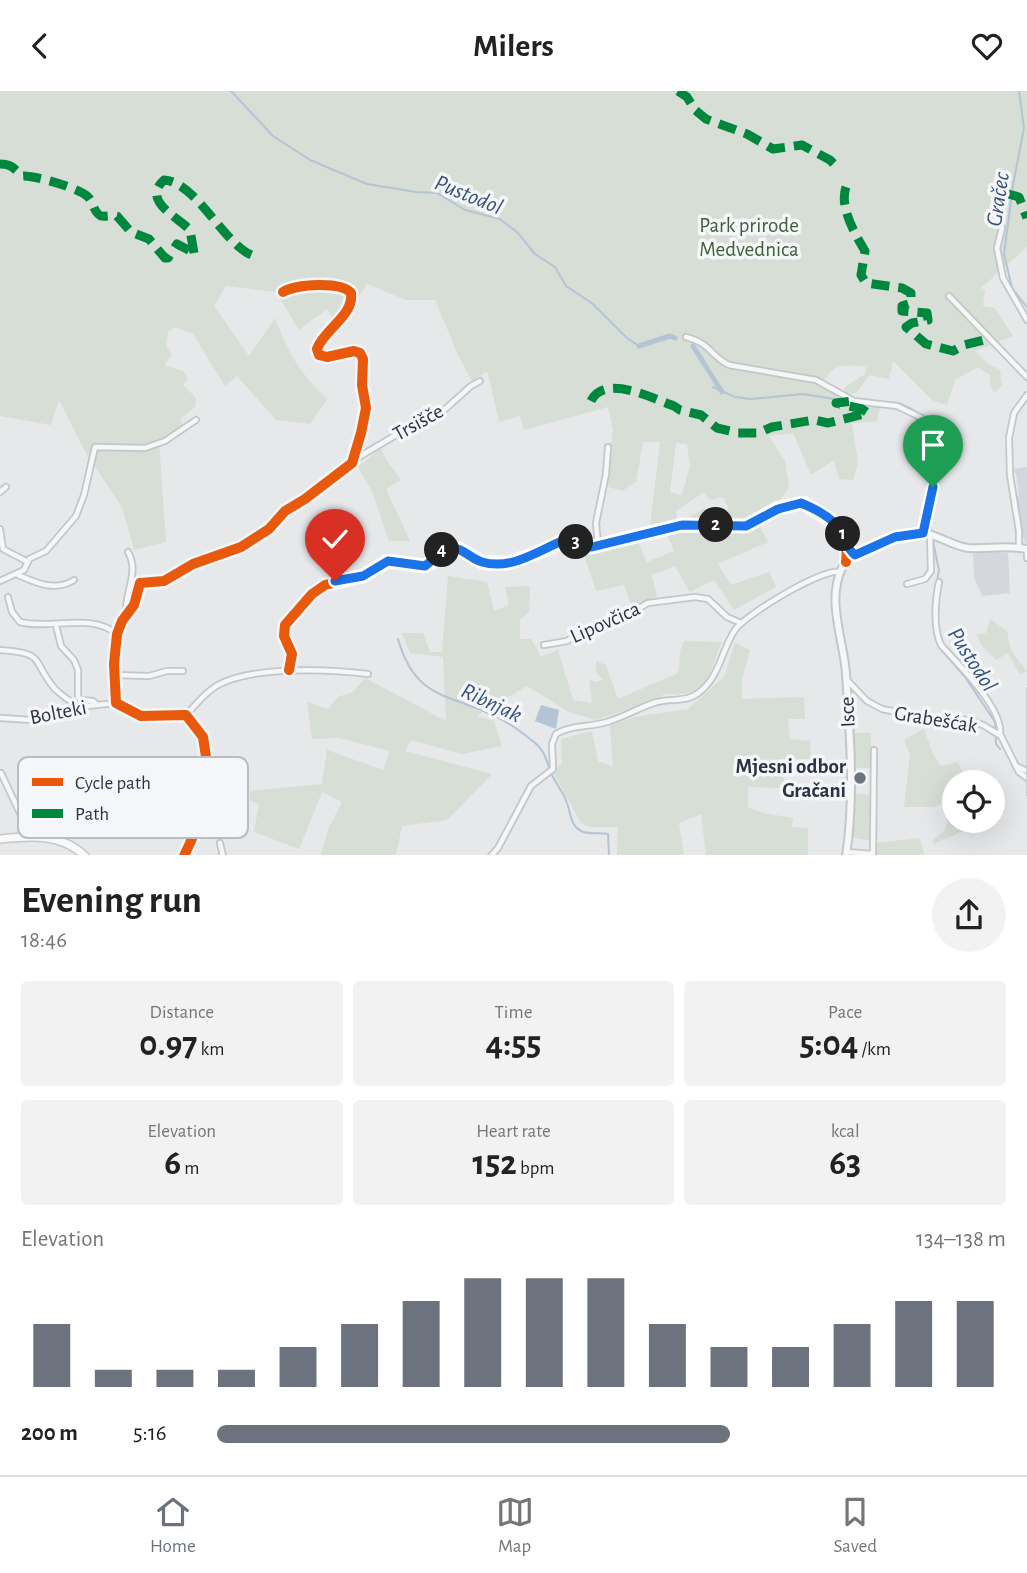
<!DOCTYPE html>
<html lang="en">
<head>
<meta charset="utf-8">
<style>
	:root { --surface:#fff; --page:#f2f2f2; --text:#222; --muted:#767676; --line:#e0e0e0; --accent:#6c737f }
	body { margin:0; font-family:"Alegreya Sans",sans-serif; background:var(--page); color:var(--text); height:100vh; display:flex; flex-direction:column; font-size:26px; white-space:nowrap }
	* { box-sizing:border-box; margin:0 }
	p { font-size:23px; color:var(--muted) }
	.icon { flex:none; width:38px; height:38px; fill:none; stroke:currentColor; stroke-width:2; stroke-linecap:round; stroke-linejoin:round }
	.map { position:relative; height:764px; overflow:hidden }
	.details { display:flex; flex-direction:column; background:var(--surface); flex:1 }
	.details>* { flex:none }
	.tools { position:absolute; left:942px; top:679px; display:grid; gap:14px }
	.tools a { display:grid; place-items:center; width:63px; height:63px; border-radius:50%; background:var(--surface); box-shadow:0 7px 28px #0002; font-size:35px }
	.pin { position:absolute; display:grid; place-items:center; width:60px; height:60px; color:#fff; margin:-72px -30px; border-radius:50% 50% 50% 0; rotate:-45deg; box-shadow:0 0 7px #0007 }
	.pin .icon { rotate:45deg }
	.km { position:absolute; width:35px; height:35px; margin:-18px; border-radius:50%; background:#222; color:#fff; font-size:19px; line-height:35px; text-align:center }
	.round { display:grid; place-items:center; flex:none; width:74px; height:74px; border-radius:37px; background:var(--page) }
	.overview { display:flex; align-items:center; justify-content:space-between; height:119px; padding:0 21px }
	h1 { font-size:38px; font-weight:700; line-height:52px }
	.metrics { display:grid; grid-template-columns:repeat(3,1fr); gap:10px; height:119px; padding:7px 21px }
	.metrics div { display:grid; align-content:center; border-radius:7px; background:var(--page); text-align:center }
	.metrics b { font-size:35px; font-weight:700 }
	.metrics small { font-size:19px; font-weight:400 }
	.metrics p { font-size:19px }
	.chart { height:196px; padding:14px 21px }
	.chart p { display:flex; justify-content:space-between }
	.chart svg { width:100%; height:126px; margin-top:7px; stroke:var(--accent); stroke-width:6 }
	ul { padding:0 21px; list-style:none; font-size:23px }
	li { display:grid; grid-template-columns:112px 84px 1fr; align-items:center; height:52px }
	li i { height:18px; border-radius:9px; background:var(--accent) }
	header { display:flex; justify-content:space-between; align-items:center; height:91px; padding:0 21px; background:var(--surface); font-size:32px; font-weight:700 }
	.tabs { display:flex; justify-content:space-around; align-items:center; height:98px; border-top:2px solid var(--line); background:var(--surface); font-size:19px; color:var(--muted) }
	.tabs a { display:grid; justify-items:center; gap:4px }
	.tabs .active { color:var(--accent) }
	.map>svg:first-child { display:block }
	.built { fill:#d4d7dd }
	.green { fill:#d6ded6; fill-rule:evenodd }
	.water { fill:#b4c4d5 }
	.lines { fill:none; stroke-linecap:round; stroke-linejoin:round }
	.stream { stroke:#b4c4d5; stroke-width:2 }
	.canal { stroke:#b4c4d5; stroke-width:5 }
	.minor-casing { stroke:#c4c6c8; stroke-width:8 }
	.tertiary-casing { stroke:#c4c6c8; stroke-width:10 }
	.secondary-casing { stroke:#c4c6c8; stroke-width:10 }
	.minor { stroke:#f5f6f7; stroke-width:4.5 }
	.tertiary { stroke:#f5f6f7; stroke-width:6 }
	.secondary { stroke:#f8f8f8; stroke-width:7 }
	.tram { stroke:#cecfd2; stroke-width:2 }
	.quiet { stroke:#00873e; stroke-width:9; stroke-dasharray:18 9; stroke-linecap:butt }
	.cycleway-casing { stroke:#f4f6f9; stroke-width:15 }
	.cycleway { stroke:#e8590c; stroke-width:10 }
	.route-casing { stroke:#fff; stroke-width:14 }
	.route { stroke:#1a73e8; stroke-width:9 }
	.poi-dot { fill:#6c737f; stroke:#f4f6f9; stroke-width:2.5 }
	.labels { text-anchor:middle; stroke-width:7; stroke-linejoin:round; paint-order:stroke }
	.park-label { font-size:21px; fill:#3f6138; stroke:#f4f6f9 }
	.street-label { font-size:21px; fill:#2b3445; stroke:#f4f6f9 }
	.poi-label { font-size:21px; font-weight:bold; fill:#2b3445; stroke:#f4f6f9; text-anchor:end }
	.water-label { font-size:23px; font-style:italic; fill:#34527a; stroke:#f4f6f9 }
	.key { fill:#f4f6f9; stroke:#b8bcc3; stroke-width:2 }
	.key-label { font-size:19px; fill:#2b3445 }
</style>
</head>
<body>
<header><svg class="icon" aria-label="back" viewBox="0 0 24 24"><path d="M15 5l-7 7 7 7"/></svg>Milers<svg class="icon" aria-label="heart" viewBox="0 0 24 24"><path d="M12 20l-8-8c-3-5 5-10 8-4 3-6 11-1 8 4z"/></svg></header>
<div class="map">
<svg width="1027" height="765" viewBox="0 0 1027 765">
	<rect width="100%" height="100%" fill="#e6e8ea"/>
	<g class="built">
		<path d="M 1027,376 L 1027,454 L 1021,443 L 1015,406 L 1019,405 L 1016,382 L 1011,382 L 1011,378 Z"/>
		<path d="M 973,461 L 1008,462 L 1010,502 L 982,505 L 974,486 Z"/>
	</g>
	<g class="green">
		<path d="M 0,0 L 1027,0 L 1027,156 L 981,197 L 985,199 L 983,215 L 995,217 L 1013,245 L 975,260 L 987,272 L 1000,279 L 1002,295 L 994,301 L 990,293 L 990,284 L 978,276 L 955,289 L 947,314 L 933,310 L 893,270 L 889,288 L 870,284 L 856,302 L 846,303 L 844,297 L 865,283 L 866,276 C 845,273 834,272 822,292 L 856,312 L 880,316 L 877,330 L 852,332 L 858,372 L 853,389 L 839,388 L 834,369 L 811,384 L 793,342 L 769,345 L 785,370 L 789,396 C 764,437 726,431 684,430 L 704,417 L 712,426 L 729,418 L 723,406 L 710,409 L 704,401 L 676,420 L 677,432 L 650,435 L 660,351 L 643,351 L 636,391 L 622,400 L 606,395 L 613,339 L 608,316 L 524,339 L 520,325 L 499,331 L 488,282 L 486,281 L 472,290 L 459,266 L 435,209 L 406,209 L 367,193 L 338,238 L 327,218 L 299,239 L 276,201 L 226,195 L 214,215 L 249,265 L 275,227 C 288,261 300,283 327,308 L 310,333 L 276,329 L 237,285 L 225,295 L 193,243 L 175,236 L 168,241 L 166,254 L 172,265 L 165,272 L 166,275 L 183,280 L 188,288 L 183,294 L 196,307 L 195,316 L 180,328 L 185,336 L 159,350 L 166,451 L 134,459 L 122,416 L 87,364 L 59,309 L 51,334 L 0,325 ZM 676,352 L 687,353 L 690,375 L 682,404 L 670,401 Z"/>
		<path d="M 381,357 L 387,370 L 401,389 L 386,398 L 410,450 L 389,450 L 373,402 L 358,376 Z"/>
		<path d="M 759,434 L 768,451 L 718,473 L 731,494 L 769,481 L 776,496 L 734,519 L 714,489 L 690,501 L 675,475 L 652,484 L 657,506 L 632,515 L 624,494 L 596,500 L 582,458 L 599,457 L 637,449 L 647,471 L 674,460 L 666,442 C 697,436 729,444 759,434 Z"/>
		<path d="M 448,485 L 487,491 L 494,520 L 509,514 L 505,496 L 530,495 L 529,522 L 520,528 L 520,548 L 531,548 L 541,566 L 558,559 L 573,609 L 592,612 L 589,588 L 595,591 L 603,589 L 596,581 L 596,570 L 606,574 L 618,608 L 678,582 C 681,568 677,565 684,550 L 722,551 C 708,584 708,607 664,603 L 660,607 L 596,629 L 569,621 L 527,595 L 476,625 L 494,630 L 502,655 L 462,663 L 411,649 L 405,660 L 492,683 L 447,729 L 402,735 L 396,764 L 321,764 L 328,738 L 342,711 L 322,701 L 299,758 L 254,741 L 259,713 L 250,710 L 250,700 L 322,693 L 327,659 L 383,679 L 390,660 L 339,647 L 312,648 L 307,611 L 328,618 L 338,606 L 353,601 L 365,587 L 446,630 L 443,566 L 410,562 L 402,542 L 423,542 L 430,561 L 442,561 Z"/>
		<path d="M 990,528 L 1007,540 L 1011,560 L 1027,580 L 1020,583 L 1008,562 L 996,569 L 981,554 L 977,544 L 986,542 Z"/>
		<path d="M 735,552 L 750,559 L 742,589 L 742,608 L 804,606 L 805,628 L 788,628 L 790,648 L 810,650 L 811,668 L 781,668 L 785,697 L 748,696 L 748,716 L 763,722 L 793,727 L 792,736 L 808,737 L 808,764 L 706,764 L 701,723 L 679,732 L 684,764 L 617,764 L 618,736 L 589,736 L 581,732 L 555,685 L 554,682 L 562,671 L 561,648 L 592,640 L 598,670 L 613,676 L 610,635 L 634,626 L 688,618 L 724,586 Z"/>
		<path d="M 924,638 L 933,663 L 941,675 L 958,671 L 967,691 L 954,691 L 954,707 L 934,716 L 904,716 L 910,664 L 904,649 Z"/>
		<path d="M 853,642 L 871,642 L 871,677 L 854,677 Z"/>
		<path d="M 853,702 L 871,704 L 872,750 L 851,746 Z"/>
		<path d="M 992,711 L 998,723 L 993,732 L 982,732 L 934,753 L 932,750 L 945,739 L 949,721 L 954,718 L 954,730 L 992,730 Z"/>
		<path d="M 920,747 L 924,764 L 872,765 L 875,764 L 875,752 Z"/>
	</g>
	<path class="water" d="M 541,614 L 559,619 L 556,638 L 535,630 Z"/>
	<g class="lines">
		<g class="stream">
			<path d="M 231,0 L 273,45 L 310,69 L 367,93 L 416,101 L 437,102 L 465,119 L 500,128 L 518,142 L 535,163 L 555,176 L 566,195 L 593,213 L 627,247 L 639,255"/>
			<path d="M 1019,0 L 1024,37 L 1013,94 L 1004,163 L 1012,197 L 1027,216"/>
			<path d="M 713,296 L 735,306 L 751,308 L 803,303 L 859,312"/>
			<path d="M 885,312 C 897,310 901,313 911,318 C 959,342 927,400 931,441"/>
			<path d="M 933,451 L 939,479 L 934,509"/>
			<path d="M 934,535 L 939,556 L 965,586 L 995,631 L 996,653 L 1000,658"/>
			<path d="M 398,548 C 416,611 451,602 499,627 C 511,633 524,643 534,651 C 546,660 546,671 552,684 C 556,693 564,702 567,712 C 571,722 570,734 581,740 C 589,744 599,741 608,743 L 609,765"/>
		</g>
		<g class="canal">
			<path d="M 639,255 L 670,245 L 675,247"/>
			<path d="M 693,255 L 722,301"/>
		</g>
		<g class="minor-casing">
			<g id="minor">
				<path d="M 1002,137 L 997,157 L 1003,187 L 1027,229"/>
				<path d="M 949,205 L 1027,286"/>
				<path d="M 686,246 C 712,253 710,265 729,274 L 816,289 L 854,310 L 897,315 L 924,328 L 931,342 L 934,382 L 923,442"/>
				<path d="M 354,369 L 401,341 L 443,320 L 471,295 L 480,290"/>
				<path d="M 0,401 L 6,396"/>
				<path d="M 0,438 L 3,458 L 28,471"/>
				<path d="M 598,454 L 596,432 L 606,383 L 608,356"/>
				<path d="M 1019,457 L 1019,440 L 1010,384 L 1009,347 L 1014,322 L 1027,304"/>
				<path d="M 1027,458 L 1027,467"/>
				<path d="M 18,484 C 36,492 56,501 74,489"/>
				<path d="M 0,490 L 24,479 L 29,468 L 46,460 L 76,425 L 84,404 L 95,356 L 145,357 L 165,350 L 196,329"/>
				<path d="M 939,491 C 935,509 933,537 941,554 C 958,573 1004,618 1000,644"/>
				<path d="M 907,493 L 925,488 L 931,480 L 930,444"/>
				<path d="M 8,506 L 12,521 L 20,531 C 52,539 90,521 117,543"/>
				<path d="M 126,523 C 124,502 140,481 128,461"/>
				<path d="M 56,534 L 61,555 L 74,569 L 78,579 L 78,606 L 81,609 L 93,610 L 96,613"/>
				<path d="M 544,554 L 567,550 L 583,540 L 624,526 L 648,512 L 695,506 L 708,508 L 727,526 L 741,532"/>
				<path d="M 0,559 C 47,562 31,570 55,598 C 62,605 70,609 77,616"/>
				<path d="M 289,579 L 292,563 L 284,545 L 285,534 L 312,503 L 325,494 L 363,485 L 388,470 L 425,475 L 433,471 L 440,461 L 447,457 L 458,457 L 482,471 L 508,472 L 548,458 L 567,448 L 584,455 L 592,456 L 682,434 L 746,435 L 778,417 L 804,412 C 827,430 850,433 847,470"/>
				<path d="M 115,584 L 149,585 L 167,580 L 183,580"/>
				<path d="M 847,589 L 867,610 L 882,618 L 932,628 L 968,629 L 983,634 L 1001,645 L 1019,681 L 1027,687"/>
				<path d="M 186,624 C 196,614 205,601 218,594 C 253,575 328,578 368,583"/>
				<path d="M 0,627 L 33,629 L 77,616 L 116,612"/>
				<path d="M 1016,675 L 1027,680"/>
				<path d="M 1,682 L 26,735 L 28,745"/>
				<path d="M 220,752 L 223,765"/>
				<path d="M 847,761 L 873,763 L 874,659"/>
				<path d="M 184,765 L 196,739 L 214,721 L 216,705 L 206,666 L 203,646 L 186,624 L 141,625 L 116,612 L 114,573 L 117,543 L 122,530 L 134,514 L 140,492 L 164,490 L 193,473 L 241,456 L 269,438 L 285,420 L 305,408 L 352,372 L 361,342 L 366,317 L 362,294 L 363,268 L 360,262 L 354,260 L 327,266 L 319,264 L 317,258 C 324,238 354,225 351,202 C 341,190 296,193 283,201"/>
				<path d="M 491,765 L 498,757 L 531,695 L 553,678 L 552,653 L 556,643 C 570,634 591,636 607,631 C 624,626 640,616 657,611 C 674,607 688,612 702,599 C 720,583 722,558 735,539 C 745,524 822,477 840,481"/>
			</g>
		</g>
		<g class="tertiary-casing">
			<path id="tertiary" d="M 846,765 C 855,706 850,642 846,583 C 844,550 826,510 842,477 C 852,459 897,443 918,442 C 935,441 951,455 968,457 C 988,458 1008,454 1027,458"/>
		</g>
		<g class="secondary-casing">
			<path id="secondary" d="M 0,748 C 31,745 61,742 85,765"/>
		</g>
		<use href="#minor" class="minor"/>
		<use href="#tertiary" class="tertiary"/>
		<use href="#secondary" class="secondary"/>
		<path class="tram" d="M 1027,597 L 1027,704"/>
		<g class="quiet">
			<path d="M 678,0 L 687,6 L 695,19 L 706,28 L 747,43 L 773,58 L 802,54 L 830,69 L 834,73"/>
			<path d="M 0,73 C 12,73 14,78 23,85 C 34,84 83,98 89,107 C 93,111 94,122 101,125 C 105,126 113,124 117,125 L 131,141 L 149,148 L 165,167 L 168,167 L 177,153 L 194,162"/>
			<path d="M 846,96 C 839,116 855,143 865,160 L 861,184 L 866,192 L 902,197 L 911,202 L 911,212 L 902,215 L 902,220 L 927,222 L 928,229 L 912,232 L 906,236 L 926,253 L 953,260 L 964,254 L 988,248"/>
			<path d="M 1008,103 L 1019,106 L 1027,127"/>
			<path d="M 194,162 L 190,139 C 178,126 141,110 164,89 C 197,91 225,156 254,165"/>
			<path d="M 591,310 C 604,282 654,308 674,315 L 680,319 L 701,324 L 717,337 L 738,342 L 758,342 L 772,336 L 814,329 L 828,332 L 868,322 L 862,318 L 836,312 L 854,310"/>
		</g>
		<g class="cycleway-casing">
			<g id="cycleway">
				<path d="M 289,579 L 292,563 L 284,545 L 285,534 L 312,503 L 325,494 L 363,485 L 388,470 L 425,475 L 433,471 L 440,461 L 447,457 L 458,457 L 482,471 L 508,472 L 548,458 L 567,448 L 584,455 L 592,456 L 682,434 L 746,435 L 778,417 L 804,412 C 828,431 851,433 846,471"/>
				<path d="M 184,765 L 196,739 L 214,721 L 216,705 L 206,666 L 203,646 L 186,624 L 141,625 L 116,612 L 114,573 L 117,543 L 122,530 L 134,514 L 140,492 L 164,490 L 193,473 L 241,456 L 269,438 L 285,420 L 305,408 L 352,372 L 361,342 L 366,317 L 362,294 L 363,268 L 360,262 L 354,260 L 327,266 L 319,264 L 317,258 C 324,238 354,225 351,202 C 341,190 296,193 283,201"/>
			</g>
		</g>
		<use href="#cycleway" class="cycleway"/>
	</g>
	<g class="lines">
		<g class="route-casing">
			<path id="route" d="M 335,490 L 363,485 L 388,470 L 425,475 L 447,457 C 462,455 469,467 482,471 C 513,480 540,458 567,448 L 581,454 L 592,456 L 682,434 L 746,435 L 778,418 L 801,412 C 813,417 833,427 840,439 C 846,448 846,457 855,464 L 895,446 L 923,442 L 933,396"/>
		</g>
		<use href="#route" class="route"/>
	</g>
	<circle class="poi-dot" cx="860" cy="687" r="7"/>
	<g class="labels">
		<g class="park-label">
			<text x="749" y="141">Park prirode<tspan x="749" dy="24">Medvednica</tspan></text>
		</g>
		<g class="street-label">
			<text transform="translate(418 331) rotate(-29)" y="7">Trsišče</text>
			<text transform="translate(605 531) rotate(-24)" y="7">Lipovčica</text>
			<text transform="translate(58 621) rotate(-11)" y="7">Bolteki</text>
			<text transform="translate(847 621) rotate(-93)" y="7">Isce</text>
			<text transform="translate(936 628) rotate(9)" y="7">Grabešćak</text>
		</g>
		<g class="poi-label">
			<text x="846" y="682">Mjesni odbor<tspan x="846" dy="24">Gračani</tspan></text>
		</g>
		<g class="water-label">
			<text transform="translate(469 103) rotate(22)" y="8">Pustodol</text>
			<text transform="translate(997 108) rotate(-81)" y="8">Gračec</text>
			<text transform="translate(973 568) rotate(57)" y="8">Pustodol</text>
			<text transform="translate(492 611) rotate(25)" y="8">Ribnjak</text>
		</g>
	</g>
	<rect x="18" y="666" width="230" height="81" rx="10" class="key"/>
	<rect x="32" y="687" width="31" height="8" fill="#e8590c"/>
	<rect x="32" y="718" width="31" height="9" fill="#00873e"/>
	<g class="key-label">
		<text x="75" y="698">Cycle path</text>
		<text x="75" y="729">Path</text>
	</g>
</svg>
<div class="tools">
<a><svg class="icon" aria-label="locate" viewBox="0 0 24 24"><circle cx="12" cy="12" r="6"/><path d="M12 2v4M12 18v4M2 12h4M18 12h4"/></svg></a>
</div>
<div class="pin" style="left:933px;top:396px;background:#1e9e55"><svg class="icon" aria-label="arrive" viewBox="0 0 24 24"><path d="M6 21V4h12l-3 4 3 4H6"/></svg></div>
<div class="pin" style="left:335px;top:490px;background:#d93025"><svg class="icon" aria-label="check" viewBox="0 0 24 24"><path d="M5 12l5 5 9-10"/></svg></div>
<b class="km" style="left:843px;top:443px">1</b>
<b class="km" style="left:716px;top:434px">2</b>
<b class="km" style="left:576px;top:451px">3</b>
<b class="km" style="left:442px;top:459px">4</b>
</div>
<section class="details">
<div class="overview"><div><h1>Evening run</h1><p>18:46</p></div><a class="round"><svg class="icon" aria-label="share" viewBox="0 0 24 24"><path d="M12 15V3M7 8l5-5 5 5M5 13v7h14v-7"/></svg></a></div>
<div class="metrics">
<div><p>Distance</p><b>0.97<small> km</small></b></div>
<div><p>Time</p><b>4:55</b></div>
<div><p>Pace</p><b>5:04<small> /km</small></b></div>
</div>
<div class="metrics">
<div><p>Elevation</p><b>6<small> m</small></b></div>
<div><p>Heart rate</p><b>152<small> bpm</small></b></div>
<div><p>kcal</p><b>63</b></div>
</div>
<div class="chart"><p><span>Elevation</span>134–138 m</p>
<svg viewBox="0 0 160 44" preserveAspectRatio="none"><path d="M5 44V22M15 44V38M25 44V38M35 44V38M45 44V30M55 44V22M65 44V14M75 44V6M85 44V6M95 44V6M105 44V22M115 44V30M125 44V30M135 44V22M145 44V14M155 44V14"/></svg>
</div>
<ul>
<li><b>200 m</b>5:16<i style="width:65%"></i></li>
</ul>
</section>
<nav class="tabs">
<a class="active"><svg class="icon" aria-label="home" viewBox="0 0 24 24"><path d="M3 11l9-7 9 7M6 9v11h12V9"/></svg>Home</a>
<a><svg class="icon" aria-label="map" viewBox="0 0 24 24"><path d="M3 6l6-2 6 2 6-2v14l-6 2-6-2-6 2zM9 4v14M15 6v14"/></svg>Map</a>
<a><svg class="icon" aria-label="saved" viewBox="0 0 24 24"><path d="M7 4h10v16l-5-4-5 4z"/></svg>Saved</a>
</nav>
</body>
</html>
